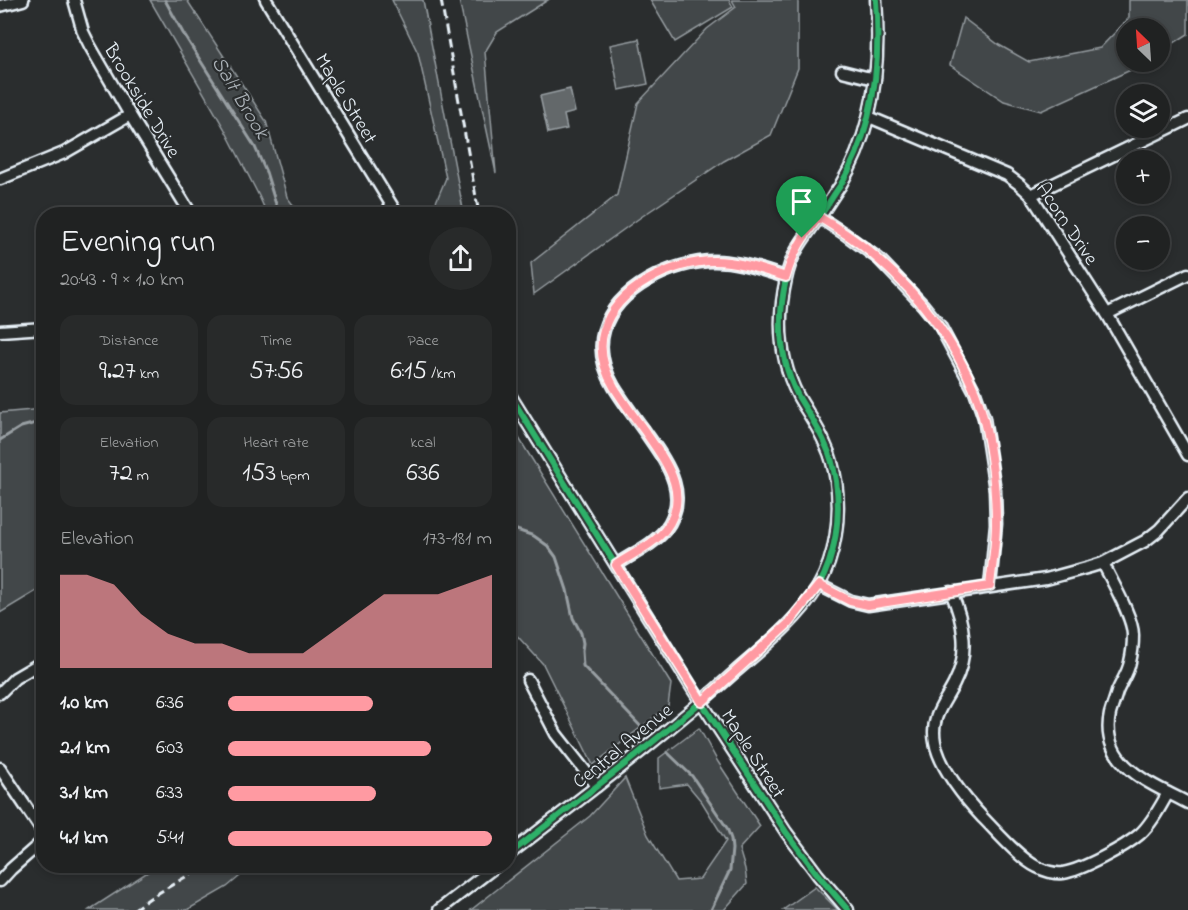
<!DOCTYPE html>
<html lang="en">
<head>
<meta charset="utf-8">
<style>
	:root { --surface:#202222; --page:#282a2a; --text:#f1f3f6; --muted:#a2a4a5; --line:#3d3f40; --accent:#ff9aa2 }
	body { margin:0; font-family:"Indie Flower",sans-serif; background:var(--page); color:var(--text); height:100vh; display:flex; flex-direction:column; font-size:22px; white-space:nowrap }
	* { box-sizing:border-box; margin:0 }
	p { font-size:20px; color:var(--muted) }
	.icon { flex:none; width:33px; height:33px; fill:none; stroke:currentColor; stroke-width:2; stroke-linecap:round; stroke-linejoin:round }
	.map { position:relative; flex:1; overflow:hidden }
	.details { position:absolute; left:36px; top:207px; width:480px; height:666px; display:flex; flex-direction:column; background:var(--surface); border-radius:24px; box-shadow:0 3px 9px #0003,0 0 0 2px var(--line) }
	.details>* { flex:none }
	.needle { width:39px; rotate:335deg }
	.buttons { position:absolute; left:1116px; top:18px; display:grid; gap:12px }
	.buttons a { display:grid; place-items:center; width:54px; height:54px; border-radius:50%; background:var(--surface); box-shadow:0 3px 9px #0003,0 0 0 2px var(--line); font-size:30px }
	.pin { position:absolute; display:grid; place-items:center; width:51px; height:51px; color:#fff; margin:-62px -26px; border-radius:50% 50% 50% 0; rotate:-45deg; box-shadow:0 0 6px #0007 }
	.pin .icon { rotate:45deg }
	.round { display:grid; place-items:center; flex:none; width:63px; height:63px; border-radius:32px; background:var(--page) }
	.headline { display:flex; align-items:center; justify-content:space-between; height:102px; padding:0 24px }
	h1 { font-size:33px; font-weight:600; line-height:45px }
	.figures { display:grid; grid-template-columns:repeat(3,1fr); gap:9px; height:102px; padding:6px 24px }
	.figures div { display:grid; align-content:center; border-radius:15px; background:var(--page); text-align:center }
	.figures b { font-size:26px; font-weight:600 }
	.figures small { font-size:16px; font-weight:400 }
	.figures p { font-size:16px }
	.chart { height:168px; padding:12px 24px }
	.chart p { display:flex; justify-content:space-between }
	.chart svg { width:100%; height:108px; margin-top:6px; fill:var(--accent); opacity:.7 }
	ul { padding:0 24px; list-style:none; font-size:20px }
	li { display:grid; grid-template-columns:96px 72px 1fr; align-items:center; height:45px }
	li i { height:15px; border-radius:8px; background:var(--accent) }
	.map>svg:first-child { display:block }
	.green { fill:#424648; stroke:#959ca0; stroke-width:1.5 }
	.water { fill:#63686b; stroke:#989fa3; stroke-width:1.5 }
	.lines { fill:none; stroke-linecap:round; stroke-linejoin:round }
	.stream { stroke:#989fa3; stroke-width:3 }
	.minor-casing { stroke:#e8f1f8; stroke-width:15 }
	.minor { stroke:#2a2d2e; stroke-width:10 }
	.rail { stroke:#e8f1f8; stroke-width:3; stroke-dasharray:9 4.5; stroke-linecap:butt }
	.cycleway-casing { stroke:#2a2d2e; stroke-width:10 }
	.cycleway { stroke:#2db169; stroke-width:6 }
	.route-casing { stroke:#fff; stroke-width:12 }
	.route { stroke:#ff9aa2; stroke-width:8 }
	.labels { text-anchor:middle; stroke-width:4.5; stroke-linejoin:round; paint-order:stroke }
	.street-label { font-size:20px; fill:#e8f1f8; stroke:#2a2d2e }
	.water-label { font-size:21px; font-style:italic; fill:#acb3b9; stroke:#2a2d2e }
</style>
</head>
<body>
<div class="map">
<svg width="1188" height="910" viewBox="0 0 1188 910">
	<rect width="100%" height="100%" fill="#2a2d2e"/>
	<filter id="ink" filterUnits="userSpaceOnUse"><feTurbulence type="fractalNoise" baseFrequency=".0167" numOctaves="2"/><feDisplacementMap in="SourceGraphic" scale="12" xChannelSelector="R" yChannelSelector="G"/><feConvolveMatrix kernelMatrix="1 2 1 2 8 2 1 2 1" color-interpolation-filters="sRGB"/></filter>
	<g filter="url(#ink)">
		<g class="green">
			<path d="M 150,0 L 187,0 L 266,121 L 287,197 L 300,214 L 267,214 L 259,196 L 224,128 Z"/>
			<path d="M 392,0 L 423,0 L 464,214 L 431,214 L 446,178 L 418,53 Z"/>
			<path d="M 459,0 L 548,0 L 497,32 L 485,52 L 496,173 Z"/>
			<path d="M 650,0 L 729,0 L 733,7 L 675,42 Z"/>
			<path d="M 732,0 L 798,0 L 798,68 L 771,135 L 724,161 L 641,217 L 534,294 L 531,263 L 617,195 L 638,103 L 707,29 L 736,7 Z"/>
			<path d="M 1129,0 L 1188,0 L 1188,34 L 1160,52 L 1160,28 L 1126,28 L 1126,62 L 1145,62 L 1135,68 L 1041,111 L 1004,101 L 950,65 L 963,18 L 999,45 L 1029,62 L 1100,48 L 1129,18 Z"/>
			<path d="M 639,39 L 648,84 L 619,90 L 610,45 Z"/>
			<path d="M 43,409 L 43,587 L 0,613 L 0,413 Z"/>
			<path d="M 517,435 L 671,684 L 668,706 L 593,765 L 543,664 L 509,627 L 508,471 Z"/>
			<path d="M 699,728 L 718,762 L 760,826 L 739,849 L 745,869 L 747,884 L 724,910 L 471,910 L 590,816 L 625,778 L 648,835 L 676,881 L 700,879 L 726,841 L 702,802 L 687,784 L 659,788 L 659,758 Z"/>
			<path d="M 157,866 L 252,866 L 227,887 L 187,910 L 89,910 Z"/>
			<path d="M 815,887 L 838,910 L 783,910 Z"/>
		</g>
		<path class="water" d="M 570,89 L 575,112 L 564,115 L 567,129 L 548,133 L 540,96 Z"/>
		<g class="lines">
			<g class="stream">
				<path d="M 165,0 L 183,33 L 255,147 L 266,172 L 279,214"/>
				<path d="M 0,440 L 21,427 L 44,421"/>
				<path d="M 508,527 L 534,536 L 548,546 L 556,557 L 567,590 L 573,618 L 581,633 L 583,643 L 582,651 L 583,666 L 645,731"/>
				<path d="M 667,752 L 692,776 L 727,828 L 731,839 L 732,849 L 730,870 L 711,910"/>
			</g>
			<g class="minor-casing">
				<g id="minor">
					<path d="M 74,0 L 83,32 L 90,46 L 130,115 L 191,214"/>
					<path d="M 266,0 L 397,214"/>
					<path d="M 0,6 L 23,0"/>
					<path d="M 842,71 L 866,77 L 875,78"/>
					<path d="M 869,117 L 1007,175 L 1019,184 L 1031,195 L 1107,314 L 1188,455"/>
					<path d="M 0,179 L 64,153 L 130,115"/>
					<path d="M 1031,195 L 1188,119"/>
					<path d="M 819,217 L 845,234 L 879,259 L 923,305 L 940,326 L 975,392 L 984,418 L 995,490 L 996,524 L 990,586"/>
					<path d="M 1107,314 L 1188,274"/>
					<path d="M 0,331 L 44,328"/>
					<path d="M 508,392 L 694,691 L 786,832 L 818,875 L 848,910"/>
					<path d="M 1103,563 C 1111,580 1133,617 1133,635 C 1133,643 1132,654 1130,662 C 1128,673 1121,682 1117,692 C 1115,699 1112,707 1110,714 C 1099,765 1152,784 1188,803"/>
					<path d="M 616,565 C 632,554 653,545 665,530 C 692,495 666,462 646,433 C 635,418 624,403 614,387 C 604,370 598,350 604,330 C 616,288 674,261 714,261 C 739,261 762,270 786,277"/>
					<path d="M 819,585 L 851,601 L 868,605 L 1046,579 L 1090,567 L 1103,563 L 1145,541 L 1159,530 L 1188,498"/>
					<path d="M 951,592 C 964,622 970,653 954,684 C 944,704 930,717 935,742 C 939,767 966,800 983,818 C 997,832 1020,859 1037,867 C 1044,871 1055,874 1063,873 C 1082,870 1125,847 1140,834 C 1152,823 1160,807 1168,793"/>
					<path d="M 528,680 L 556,734 L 597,786"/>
					<path d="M 0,693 L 15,678 L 44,661"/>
					<path d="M 0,768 L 44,834"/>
					<path d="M 508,855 C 585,795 663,737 735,672 C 765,646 797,621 818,587 C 836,556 841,515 836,481 C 834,469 831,456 826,446 C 819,428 807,412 798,396 C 779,359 777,319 786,279 C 792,251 804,239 820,216 C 827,206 833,196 840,186 C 874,130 881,64 876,0"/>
					<path d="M 0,881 L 11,869 L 44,840"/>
					<path d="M 439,910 L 496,866"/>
				</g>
			</g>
			<use href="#minor" class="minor"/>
			<g class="rail">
				<path d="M 441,0 L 479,214"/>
				<path d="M 133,910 L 150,898 L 204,866"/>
			</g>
			<g class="cycleway-casing">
				<g id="cycleway">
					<path d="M 508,392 L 694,691 L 786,832 L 818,875 L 848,910"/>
					<path d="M 508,855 C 585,795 663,737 735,672 C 765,646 797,621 818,587 C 836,556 841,515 836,481 C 834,469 831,456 826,446 C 819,428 807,412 798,396 C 779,359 777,319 786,279 C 792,251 804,239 820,216 C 827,206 833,196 840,186 C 874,130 881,64 876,0"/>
				</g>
			</g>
			<use href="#cycleway" class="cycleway"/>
		</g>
	</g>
	<g class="lines" filter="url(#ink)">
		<g class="route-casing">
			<path id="route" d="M 819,217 C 840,230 861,243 879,260 C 920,296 954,341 975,392 C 989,427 996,484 996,523 C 996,544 992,565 990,586 L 868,605 L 850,601 L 819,585 L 788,624 L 702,702 L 616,565 C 632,554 653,545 665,530 C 692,495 666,462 646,433 C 635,418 624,403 614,387 C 604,370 598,350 604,330 C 616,288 674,261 714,261 C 739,261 763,270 786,277 C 793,252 803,237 819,217 Z"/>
		</g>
		<use href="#route" class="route"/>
	</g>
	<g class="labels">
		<g class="street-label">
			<text transform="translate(347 98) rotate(59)" y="7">Maple Street</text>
			<text transform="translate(143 100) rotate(59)" y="7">Brookside Drive</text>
			<text transform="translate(1068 223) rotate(56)" y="7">Acorn Drive</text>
			<text transform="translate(622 745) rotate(-39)" y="7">Central Avenue</text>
			<text transform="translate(754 753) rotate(57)" y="7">Maple Street</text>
		</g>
		<g class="water-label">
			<text transform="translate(241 97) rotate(59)" y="7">Salt Brook</text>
		</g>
	</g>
</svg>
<div class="buttons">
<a><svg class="needle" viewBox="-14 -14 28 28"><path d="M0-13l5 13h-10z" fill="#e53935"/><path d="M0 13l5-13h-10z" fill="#a2a4a5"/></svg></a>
<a><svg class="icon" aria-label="layers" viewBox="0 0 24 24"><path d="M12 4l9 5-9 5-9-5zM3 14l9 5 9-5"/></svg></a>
<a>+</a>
<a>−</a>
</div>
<div class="pin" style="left:802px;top:238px;background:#1e9e55"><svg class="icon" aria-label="arrive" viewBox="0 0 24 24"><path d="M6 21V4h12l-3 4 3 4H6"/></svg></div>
<section class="details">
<div class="headline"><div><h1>Evening run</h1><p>20:43 · 9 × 1.0 km</p></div><a class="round"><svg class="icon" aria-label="share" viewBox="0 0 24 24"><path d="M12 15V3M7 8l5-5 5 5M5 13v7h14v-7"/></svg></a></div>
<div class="figures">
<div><p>Distance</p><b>9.27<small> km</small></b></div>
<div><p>Time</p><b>57:56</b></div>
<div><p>Pace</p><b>6:15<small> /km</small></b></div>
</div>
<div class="figures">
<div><p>Elevation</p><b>72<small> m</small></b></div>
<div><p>Heart rate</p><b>153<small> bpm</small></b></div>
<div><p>kcal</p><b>636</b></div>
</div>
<div class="chart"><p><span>Elevation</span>173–181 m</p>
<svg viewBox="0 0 160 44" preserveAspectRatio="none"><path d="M0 44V6L10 6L20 10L30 22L40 30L50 34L60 34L70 38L80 38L90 38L100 30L110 22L120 14L130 14L140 14L150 10L160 6V44z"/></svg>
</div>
<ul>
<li><b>1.0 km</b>6:36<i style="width:55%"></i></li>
<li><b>2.1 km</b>6:03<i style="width:77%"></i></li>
<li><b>3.1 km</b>6:33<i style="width:56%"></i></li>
<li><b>4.1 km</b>5:41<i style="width:100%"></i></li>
</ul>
</section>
</div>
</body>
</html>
